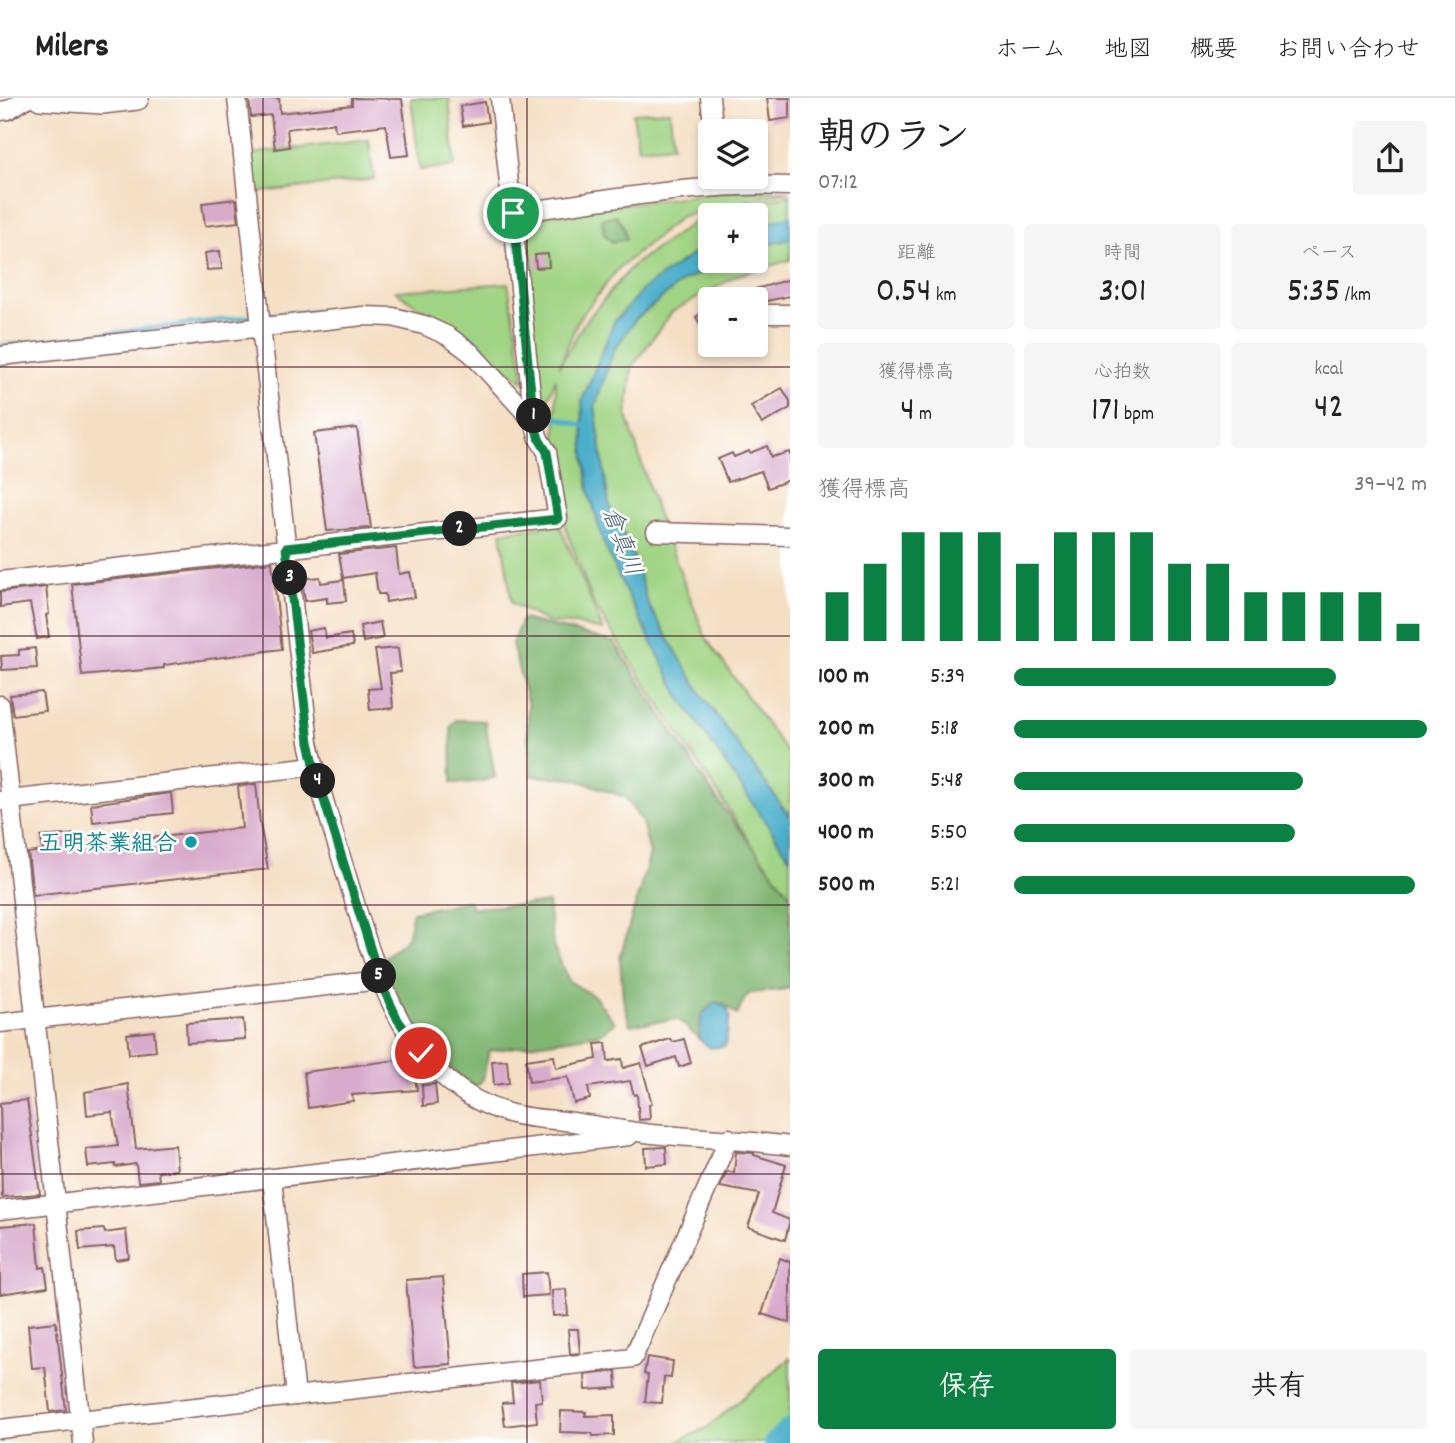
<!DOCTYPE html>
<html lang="ja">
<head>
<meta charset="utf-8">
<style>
	:root { --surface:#fff; --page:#f6f6f6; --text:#222; --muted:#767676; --line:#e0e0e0; --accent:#0b8043 }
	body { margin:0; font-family:Dekko,"Klee One",sans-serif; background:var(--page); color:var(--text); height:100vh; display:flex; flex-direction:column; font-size:26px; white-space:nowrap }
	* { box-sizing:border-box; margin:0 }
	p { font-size:23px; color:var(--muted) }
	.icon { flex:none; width:38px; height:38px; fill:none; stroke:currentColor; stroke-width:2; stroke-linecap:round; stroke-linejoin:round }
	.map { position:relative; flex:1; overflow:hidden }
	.sheet { display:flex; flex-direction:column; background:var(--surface); width:665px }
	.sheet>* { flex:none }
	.fabs { position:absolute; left:698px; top:21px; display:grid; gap:14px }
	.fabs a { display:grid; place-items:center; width:70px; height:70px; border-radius:7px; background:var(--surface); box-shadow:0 4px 10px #0003; font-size:35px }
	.pin { position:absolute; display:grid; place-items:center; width:60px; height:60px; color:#fff; margin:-30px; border:4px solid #fff; border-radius:50%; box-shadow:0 2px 7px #0007 }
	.km { position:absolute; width:35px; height:35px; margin:-18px; border-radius:50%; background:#222; color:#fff; font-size:19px; line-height:35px; text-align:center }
	.round { display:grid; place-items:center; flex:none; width:74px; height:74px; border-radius:7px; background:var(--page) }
	.overview { display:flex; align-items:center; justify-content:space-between; height:119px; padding:0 28px }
	h1 { font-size:38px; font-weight:600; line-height:52px }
	.figures { display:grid; grid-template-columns:repeat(3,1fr); gap:10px; height:119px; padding:7px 28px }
	.figures div { display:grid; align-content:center; border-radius:7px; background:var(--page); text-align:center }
	.figures b { font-size:35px; font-weight:600 }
	.figures small { font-size:19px; font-weight:400 }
	.figures p { font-size:19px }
	.chart { height:196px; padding:14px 28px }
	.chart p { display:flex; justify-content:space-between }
	.chart svg { width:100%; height:126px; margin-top:7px; stroke:var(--accent); stroke-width:6 }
	.cta { display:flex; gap:14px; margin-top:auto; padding:14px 28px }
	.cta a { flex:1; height:80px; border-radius:7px; background:var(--accent); color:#fff; font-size:28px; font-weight:600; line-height:80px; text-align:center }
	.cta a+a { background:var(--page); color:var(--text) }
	ul { padding:0 28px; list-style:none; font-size:23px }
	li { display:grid; grid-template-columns:112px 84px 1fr; align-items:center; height:52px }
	li i { height:18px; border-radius:9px; background:var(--accent) }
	header { display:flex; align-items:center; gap:42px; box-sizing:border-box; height:98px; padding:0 35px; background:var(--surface); border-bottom:2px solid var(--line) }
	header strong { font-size:33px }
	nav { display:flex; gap:38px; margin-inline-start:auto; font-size:24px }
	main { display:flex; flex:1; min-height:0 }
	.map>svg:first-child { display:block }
	.green { fill:#a1d484; stroke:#767a58; stroke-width:2; fill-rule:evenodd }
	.forest { fill:#80b672; stroke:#656a4e; stroke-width:2 }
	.water { fill:#4cafcb; stroke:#4b677b; stroke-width:2 }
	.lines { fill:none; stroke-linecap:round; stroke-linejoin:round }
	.stream { stroke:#4cafcb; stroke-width:4.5 }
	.river { stroke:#4cafcb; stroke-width:24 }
	.building { fill:#d8aacc }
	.minor-casing { stroke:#866261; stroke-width:21 }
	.major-casing { stroke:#866261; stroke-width:26 }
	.minor { stroke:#fff; stroke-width:18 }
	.major { stroke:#fff; stroke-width:23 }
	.route-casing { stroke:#fff; stroke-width:14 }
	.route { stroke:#0b8043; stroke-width:9 }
	.grid { fill:none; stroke:#4a1f2b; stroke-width:2; stroke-opacity:0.55 }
	.culture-dot { fill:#0f9aa8; stroke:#fff; stroke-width:2.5 }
	.labels { text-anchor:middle; stroke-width:5; stroke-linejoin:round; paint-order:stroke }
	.culture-label { font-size:23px; font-weight:bold; fill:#0d838f; stroke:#fff; text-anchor:end }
	.water-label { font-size:24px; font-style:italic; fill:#4b6073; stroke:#fff }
</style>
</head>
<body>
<header>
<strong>Milers</strong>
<nav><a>ホーム</a><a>地図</a><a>概要</a><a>お問い合わせ</a></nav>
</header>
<main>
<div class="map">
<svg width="790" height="1345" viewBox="0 0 790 1345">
	<rect width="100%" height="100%" fill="#fff"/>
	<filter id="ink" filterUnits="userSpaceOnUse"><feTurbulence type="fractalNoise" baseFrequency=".0143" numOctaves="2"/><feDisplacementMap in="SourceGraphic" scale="14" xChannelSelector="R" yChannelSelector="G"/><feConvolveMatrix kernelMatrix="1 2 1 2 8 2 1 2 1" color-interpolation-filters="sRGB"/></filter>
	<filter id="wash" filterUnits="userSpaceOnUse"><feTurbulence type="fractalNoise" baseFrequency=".00686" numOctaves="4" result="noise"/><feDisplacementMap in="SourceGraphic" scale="28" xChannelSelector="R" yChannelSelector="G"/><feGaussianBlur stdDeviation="1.57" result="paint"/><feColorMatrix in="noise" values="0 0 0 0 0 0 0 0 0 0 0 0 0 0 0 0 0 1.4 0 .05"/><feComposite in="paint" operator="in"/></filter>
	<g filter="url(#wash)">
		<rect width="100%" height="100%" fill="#f5dfc4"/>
		<g class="green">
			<path d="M 411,0 L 449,0 L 455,68 L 420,72 Z"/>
			<path d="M 670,13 L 673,47 L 638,50 L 633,15 Z"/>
			<path d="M 369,42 L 374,81 L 255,95 L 250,56 Z"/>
			<path d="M 738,92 L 790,93 L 682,118 L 618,171 L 578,222 L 559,269 L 584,225 L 633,167 L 703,118 L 790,97 L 790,162 L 738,177 L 672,214 L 632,269 L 627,318 L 658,418 L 706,540 L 790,659 L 790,797 L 754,750 L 594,507 L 555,401 L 556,280 L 546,306 L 539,308 L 519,119 ZM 710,117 L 756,117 L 756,163 L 710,163 Z"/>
			<path d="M 508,185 L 525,284 L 396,193 Z"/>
			<path d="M 559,426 L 603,532 L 575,526 L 549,525 L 512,505 L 501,434 Z"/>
			<path d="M 790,1260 L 790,1345 L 675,1345 L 707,1330 Z"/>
		</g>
		<g class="forest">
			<path d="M 616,117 L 624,129 L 626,142 L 612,144 L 604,136 L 602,121 Z"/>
			<path d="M 522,521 L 614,544 L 716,700 L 790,797 L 790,890 C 783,892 751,894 749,896 C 744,900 740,911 737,917 L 723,905 L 714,906 L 702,916 L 699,941 L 678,921 L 630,927 L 623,900 L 620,860 L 650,756 L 642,724 L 625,699 L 575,681 L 532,678 L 528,639 L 528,606 L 512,546 Z"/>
			<path d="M 456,622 L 485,623 L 495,679 L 479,684 L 452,685 L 451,629 Z"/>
			<path d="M 469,803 L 472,810 L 548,805 L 553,848 L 569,883 L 595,899 L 615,925 L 600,936 L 489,953 L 483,981 L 476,989 L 462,980 L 420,941 L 376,866 L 407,840 L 413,814 Z"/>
		</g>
		<g class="water">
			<path d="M 790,118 L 790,141 L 756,150 L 756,128 Z"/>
			<path d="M 710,144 L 710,163 L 725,163 L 683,183 L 636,221 L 614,252 L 595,308 L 609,407 L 631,451 L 648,506 L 702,597 L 790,719 L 790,760 L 680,599 L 625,492 L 603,444 L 589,393 L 584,353 L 582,303 L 614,224 L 643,191 Z"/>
			<path d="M 716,904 L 727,910 L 730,919 L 725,948 L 710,950 L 699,941 L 702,916 Z"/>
		</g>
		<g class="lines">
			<g class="stream">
				<path d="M 373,210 L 394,209 L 426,216 L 476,242 L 524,298"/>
				<path d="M 265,217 L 340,212"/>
				<path d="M 0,248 L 256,218"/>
				<path d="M 539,314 L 587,329"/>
			</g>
			<path class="river" d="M 776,1345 L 790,1332"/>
		</g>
		<g id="blocks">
			<g class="building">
				<path d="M 279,0 L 280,15 L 352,7 L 352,0 L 402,1 L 409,57 L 391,59 L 386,27 L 335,33 L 334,25 L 287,31 L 289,49 L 275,51 L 271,17 L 251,19 L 249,1 Z"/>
				<path d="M 767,0 L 790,0 L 790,20 L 770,23 Z"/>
				<path d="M 485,4 L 488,24 L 463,28 L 460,8 Z"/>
				<path d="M 236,101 L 239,124 L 205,128 L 202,105 Z"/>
				<path d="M 220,153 L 222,171 L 207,172 L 205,155 Z"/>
				<path d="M 548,156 L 549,169 L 536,170 L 535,157 Z"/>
				<path d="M 790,181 L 790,198 L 757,205 L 752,192 Z"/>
				<path d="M 710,210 L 710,241 L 696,219 Z"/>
				<path d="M 782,290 L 790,303 L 790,310 L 762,326 L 751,308 Z"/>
				<path d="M 357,330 L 371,430 L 327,433 L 314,335 Z"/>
				<path d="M 767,348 L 771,359 L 790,354 L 790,382 L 768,390 L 761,373 L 728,384 L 718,361 L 732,355 L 734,359 L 749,353 L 750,355 Z"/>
				<path d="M 396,450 L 399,476 L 410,474 L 415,499 L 386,504 L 385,496 L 378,496 L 375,475 L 343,480 L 339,456 Z"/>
				<path d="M 272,464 L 282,551 L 164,567 L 164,570 L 82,578 L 72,486 Z"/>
				<path d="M 320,479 L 321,485 L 344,482 L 346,503 L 327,505 L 327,500 L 305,503 L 302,481 Z"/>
				<path d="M 46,489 L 49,516 L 46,517 L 49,539 L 37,541 L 30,505 L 0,509 L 0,494 Z"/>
				<path d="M 380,524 L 383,540 L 363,544 L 360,528 Z"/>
				<path d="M 324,530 L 326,540 L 351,536 L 353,548 L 312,555 L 308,533 Z"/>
				<path d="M 35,550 L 37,570 L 2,572 L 1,558 L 19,557 L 19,552 Z"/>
				<path d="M 398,550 L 401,574 L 390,575 L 393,610 L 370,612 L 368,591 L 381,590 L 375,552 Z"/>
				<path d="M 42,594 L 45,613 L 13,617 L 10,597 Z"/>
				<path d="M 256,686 L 260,725 L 268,771 L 33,797 L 28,755 L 43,753 L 41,739 L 76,736 L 77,748 L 242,730 L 238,688 Z"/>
				<path d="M 171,695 L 173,715 L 93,724 L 91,706 Z"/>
				<path d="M 243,921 L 245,941 L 187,945 L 186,925 Z"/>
				<path d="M 154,933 L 156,953 L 129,956 L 127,936 Z"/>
				<path d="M 670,941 L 673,944 L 684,941 L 691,965 L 679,969 L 676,959 L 648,968 L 642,950 Z"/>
				<path d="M 606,945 L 608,963 L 622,961 L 623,970 L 641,965 L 652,1006 L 649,1007 L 650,1021 L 639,1022 L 637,996 L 634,997 L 630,983 L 588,989 L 590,1001 L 574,1005 L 568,979 L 529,984 L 526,962 L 554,958 L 556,970 L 597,961 L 595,946 Z"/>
				<path d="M 412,960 L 417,992 L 352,997 L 353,1003 L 308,1010 L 304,974 Z"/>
				<path d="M 507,962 L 509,985 L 494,987 L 492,963 Z"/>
				<path d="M 128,986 L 136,1051 L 175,1047 L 177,1072 L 158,1074 L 159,1082 L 138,1084 L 136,1066 L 115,1069 L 115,1066 L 88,1069 L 86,1051 L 118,1048 L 112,1014 L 87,1017 L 85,994 Z"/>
				<path d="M 435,986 L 437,1006 L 423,1008 L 422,987 Z"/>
				<path d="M 27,1002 L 40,1096 L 2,1099 L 0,1005 Z"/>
				<path d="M 666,1049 L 667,1066 L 646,1068 L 645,1050 Z"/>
				<path d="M 736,1054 L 754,1055 L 754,1057 L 786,1067 L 772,1115 L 790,1122 L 785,1142 L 748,1129 L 759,1096 L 720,1089 L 727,1073 L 734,1075 Z"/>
				<path d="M 36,1125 L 40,1170 L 45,1169 L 48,1189 L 0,1196 L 0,1128 Z"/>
				<path d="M 104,1131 L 105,1135 L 126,1132 L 129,1160 L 116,1162 L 114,1149 L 80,1152 L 78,1133 Z"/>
				<path d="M 780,1160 L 790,1164 L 790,1225 L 762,1216 Z"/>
				<path d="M 547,1174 L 549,1197 L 523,1199 L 522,1176 Z"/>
				<path d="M 443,1179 L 451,1266 L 414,1269 L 406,1182 Z"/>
				<path d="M 566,1191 L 568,1217 L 553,1218 L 552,1192 Z"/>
				<path d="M 56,1224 L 66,1312 L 50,1314 L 45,1269 L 32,1270 L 28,1227 Z"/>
				<path d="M 568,1231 L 578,1231 L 580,1255 L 570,1256 Z"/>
				<path d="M 647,1259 L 673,1263 L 671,1280 L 664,1279 L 662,1305 L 645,1304 L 648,1277 L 644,1276 Z"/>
				<path d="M 616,1273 L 617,1290 L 586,1292 L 585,1277 Z"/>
				<path d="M 540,1282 L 542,1303 L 535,1304 L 537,1324 L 505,1328 L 502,1305 L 513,1304 L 511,1285 Z"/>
				<path d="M 561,1313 L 586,1314 L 585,1318 L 614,1317 L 614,1337 L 593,1338 L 592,1335 L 560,1334 Z"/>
			</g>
		</g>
	</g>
	<g filter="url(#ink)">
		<use href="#blocks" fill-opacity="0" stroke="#866261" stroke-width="2"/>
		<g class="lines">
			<g class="minor-casing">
				<g id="minor">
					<path d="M 237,0 L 261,229 L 309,644 C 319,691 334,736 348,782 C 375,872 404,982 505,1014 C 526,1021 551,1021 573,1024 C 599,1028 626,1033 652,1036 C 698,1040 744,1042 790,1048"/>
					<path d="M 500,0 L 534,324"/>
					<path d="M 710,0 L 714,33"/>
					<path d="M 0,13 L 8,12 L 27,0"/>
					<path d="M 513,115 C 604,103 699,84 790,88"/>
					<path d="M 756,216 L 790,216"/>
					<path d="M 0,258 L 363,218 L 393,219 L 424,227 L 448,238 L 471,255 L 534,324 L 539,341 L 547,354 L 558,420 L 0,483"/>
					<path d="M 656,434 L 790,438"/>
					<path d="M 0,607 L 83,1345"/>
					<path d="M 0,703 L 315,668"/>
					<path d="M 0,925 L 380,882"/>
					<path d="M 272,1081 L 296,1298"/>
					<path d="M 0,1112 L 629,1038"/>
					<path d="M 0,1331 L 633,1260 L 729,1040"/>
				</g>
			</g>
			<g class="major-casing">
				<path id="major" d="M 40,0 L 102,4 L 137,0"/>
			</g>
			<use href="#minor" class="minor"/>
			<use href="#major" class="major"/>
		</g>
	</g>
	<g class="lines" filter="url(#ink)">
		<g class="route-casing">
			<path id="route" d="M 421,955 L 398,922 L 382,888 L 318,683 L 309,644 L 286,450 L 558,421 L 547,354 L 539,341 L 534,324 L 513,115"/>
		</g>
		<use href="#route" class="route"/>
	</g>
	<path class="grid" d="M 263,0 L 263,1345M 527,0 L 527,1345M 0,269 L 790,269M 0,538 L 790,538M 0,807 L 790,807M 0,1076 L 790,1076"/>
	<circle class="culture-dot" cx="191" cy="744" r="7"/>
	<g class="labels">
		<g class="culture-label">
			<text x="177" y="752">五明茶業組合</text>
		</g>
		<g class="water-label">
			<text transform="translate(623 443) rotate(69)" y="8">倉真川</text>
		</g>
	</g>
</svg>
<div class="fabs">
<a><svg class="icon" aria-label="layers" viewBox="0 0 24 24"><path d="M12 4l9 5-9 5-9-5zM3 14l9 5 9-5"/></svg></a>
<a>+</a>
<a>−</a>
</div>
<div class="pin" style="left:513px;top:115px;background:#1e9e55"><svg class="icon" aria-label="arrive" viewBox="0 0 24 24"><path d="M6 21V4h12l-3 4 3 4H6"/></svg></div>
<div class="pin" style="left:421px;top:955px;background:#d93025"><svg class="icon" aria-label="check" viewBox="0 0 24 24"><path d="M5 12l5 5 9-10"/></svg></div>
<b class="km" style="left:534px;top:318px">1</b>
<b class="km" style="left:460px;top:431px">2</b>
<b class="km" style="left:290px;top:480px">3</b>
<b class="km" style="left:318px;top:683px">4</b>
<b class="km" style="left:379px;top:878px">5</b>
</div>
<section class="sheet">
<div class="overview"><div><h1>朝のラン</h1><p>07:12</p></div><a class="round"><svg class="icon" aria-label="share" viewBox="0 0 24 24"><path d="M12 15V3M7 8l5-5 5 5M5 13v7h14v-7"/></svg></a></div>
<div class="figures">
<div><p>距離</p><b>0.54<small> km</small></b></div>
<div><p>時間</p><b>3:01</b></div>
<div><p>ペース</p><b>5:35<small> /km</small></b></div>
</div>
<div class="figures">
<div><p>獲得標高</p><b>4<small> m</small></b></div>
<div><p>心拍数</p><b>171<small> bpm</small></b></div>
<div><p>kcal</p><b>42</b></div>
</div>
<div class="chart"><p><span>獲得標高</span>39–42 m</p>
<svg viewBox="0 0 160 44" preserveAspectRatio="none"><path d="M5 44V27M15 44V17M25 44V6M35 44V6M45 44V6M55 44V17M65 44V6M75 44V6M85 44V6M95 44V17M105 44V17M115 44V27M125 44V27M135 44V27M145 44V27M155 44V38"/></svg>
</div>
<ul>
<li><b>100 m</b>5:39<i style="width:78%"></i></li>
<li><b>200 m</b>5:18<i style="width:100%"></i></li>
<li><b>300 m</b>5:48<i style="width:70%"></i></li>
<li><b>400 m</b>5:50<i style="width:68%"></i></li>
<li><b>500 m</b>5:21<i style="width:97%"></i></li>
</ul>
<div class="cta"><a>保存</a><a>共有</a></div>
</section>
</main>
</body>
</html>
